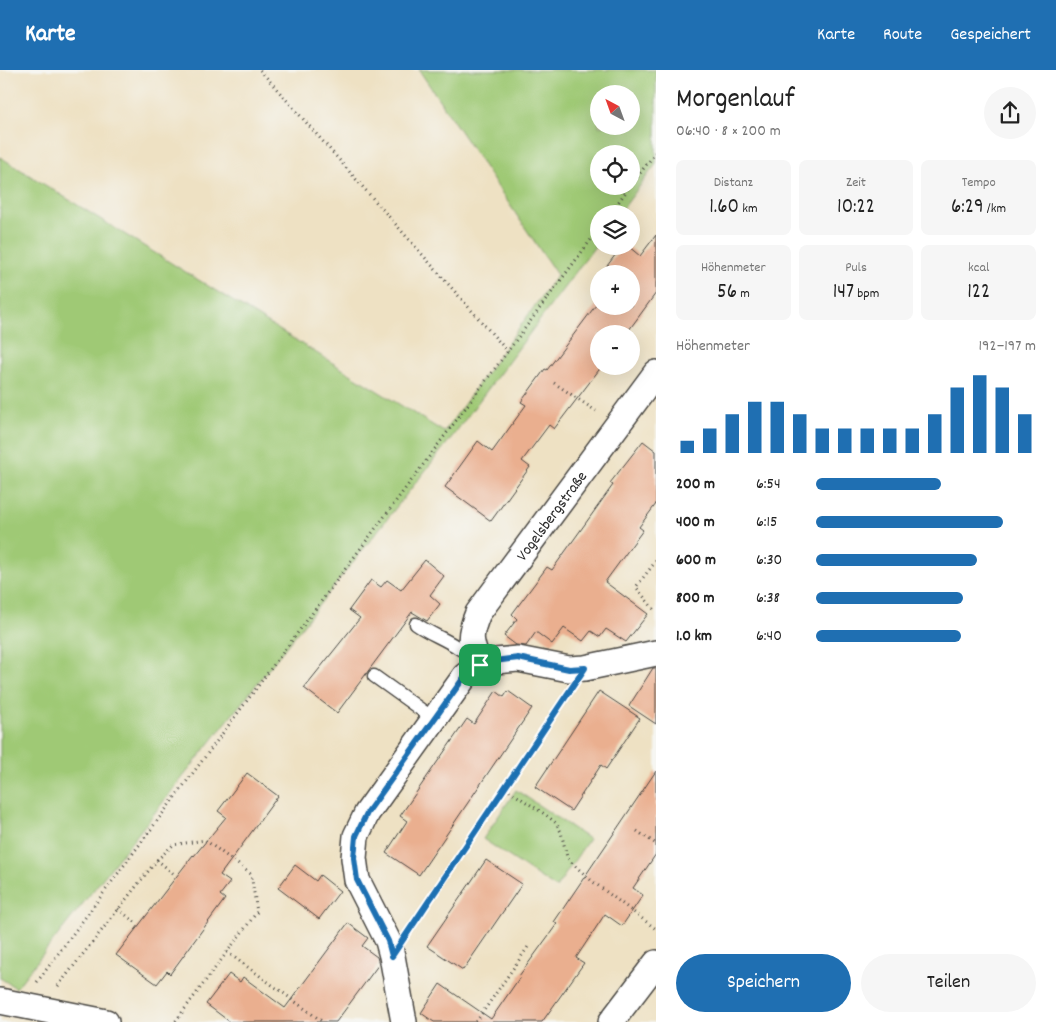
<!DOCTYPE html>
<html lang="de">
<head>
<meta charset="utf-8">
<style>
	:root { --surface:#fff; --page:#f6f6f6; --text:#222; --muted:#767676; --accent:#1f6fb2 }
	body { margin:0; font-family:Dekko,sans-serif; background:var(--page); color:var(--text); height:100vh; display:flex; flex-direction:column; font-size:19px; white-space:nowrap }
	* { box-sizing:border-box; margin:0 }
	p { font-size:16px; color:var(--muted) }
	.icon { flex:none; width:28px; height:28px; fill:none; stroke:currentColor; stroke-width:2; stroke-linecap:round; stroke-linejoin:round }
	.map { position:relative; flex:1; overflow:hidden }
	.drawer { display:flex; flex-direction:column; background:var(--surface); width:400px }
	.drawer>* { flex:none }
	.needle { width:32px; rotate:319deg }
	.tools { position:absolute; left:590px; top:15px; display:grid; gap:10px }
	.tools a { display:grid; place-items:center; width:50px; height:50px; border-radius:50%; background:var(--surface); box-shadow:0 5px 20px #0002; font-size:25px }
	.pin { position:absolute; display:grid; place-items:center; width:42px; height:42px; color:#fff; margin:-21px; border-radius:10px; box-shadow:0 2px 8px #0006 }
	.round { display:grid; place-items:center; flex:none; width:52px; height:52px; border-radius:26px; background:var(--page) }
	.headline { display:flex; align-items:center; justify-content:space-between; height:85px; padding:0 20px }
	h1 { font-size:28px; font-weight:600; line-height:38px }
	.metrics { display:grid; grid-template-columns:repeat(3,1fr); gap:8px; height:85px; padding:5px 20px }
	.metrics div { display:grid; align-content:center; border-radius:8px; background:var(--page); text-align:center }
	.metrics b { font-size:21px; font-weight:600 }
	.metrics small { font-size:14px; font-weight:400 }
	.metrics p { font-size:14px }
	.chart { height:140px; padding:10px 20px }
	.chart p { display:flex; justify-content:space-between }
	.chart svg { width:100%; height:90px; margin-top:5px; stroke:var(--accent); stroke-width:6 }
	.button { display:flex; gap:10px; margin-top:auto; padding:10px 20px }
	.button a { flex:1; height:58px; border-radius:30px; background:var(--accent); color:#fff; font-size:20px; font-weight:600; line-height:58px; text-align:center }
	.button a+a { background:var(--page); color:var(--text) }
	ul { padding:0 20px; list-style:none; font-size:16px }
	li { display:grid; grid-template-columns:80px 60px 1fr; align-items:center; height:38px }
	li i { height:12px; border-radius:6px; background:var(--accent) }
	header { display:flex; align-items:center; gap:30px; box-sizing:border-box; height:70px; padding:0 25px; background:var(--accent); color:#fff }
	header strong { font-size:24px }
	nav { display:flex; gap:28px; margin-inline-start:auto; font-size:18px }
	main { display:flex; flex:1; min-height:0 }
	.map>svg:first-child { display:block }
	.green { fill:#9fc975; stroke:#657a50; fill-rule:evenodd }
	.building { fill:#eaaf8f }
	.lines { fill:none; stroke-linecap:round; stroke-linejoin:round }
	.service-casing { stroke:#484642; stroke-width:15 }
	.minor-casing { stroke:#484642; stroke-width:28 }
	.path { stroke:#484642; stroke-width:3; stroke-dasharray:1 4; stroke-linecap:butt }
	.service { stroke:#fff; stroke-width:12 }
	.minor { stroke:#fff; stroke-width:25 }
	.route-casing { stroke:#fff; stroke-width:10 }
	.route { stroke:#1f6fb2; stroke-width:6 }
	.labels { text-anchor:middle; stroke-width:4; stroke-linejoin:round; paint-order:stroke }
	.street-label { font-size:16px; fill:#2b2b2b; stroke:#f6f6f2 }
</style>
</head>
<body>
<header>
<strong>Karte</strong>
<nav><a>Karte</a><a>Route</a><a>Gespeichert</a></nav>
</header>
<main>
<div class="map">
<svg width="656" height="952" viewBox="0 0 656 952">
	<rect width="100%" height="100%" fill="#f6f6f2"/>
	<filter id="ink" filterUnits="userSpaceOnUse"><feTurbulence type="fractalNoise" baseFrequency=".02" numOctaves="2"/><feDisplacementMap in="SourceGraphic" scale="10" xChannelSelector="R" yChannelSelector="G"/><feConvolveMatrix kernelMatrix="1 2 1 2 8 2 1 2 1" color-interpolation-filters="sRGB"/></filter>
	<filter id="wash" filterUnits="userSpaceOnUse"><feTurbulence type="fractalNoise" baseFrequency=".0096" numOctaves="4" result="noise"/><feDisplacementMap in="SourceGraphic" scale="20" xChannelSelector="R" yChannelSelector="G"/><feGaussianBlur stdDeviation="1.12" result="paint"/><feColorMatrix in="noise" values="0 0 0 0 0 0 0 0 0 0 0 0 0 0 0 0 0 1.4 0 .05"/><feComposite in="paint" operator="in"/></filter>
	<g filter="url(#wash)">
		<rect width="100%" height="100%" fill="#eee1c3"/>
		<g class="green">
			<path d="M 419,0 L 656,0 L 656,94 L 619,144 L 599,144 L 599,171 L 452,367 L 16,918 L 0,908 L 0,87 L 444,362 L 557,205 ZM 599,24 L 631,24 L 631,56 L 599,56 ZM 599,84 L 631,84 L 631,116 L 599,116 Z"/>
			<path d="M 516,720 L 589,769 L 556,818 L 483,769 Z"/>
		</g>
		<g id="blocks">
			<g class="building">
				<path d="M 656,165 L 656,223 L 626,264 L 599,264 L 599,296 L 602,296 L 554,359 L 549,355 L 522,391 L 530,397 L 491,451 L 445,417 L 478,371 L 492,382 L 526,335 L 521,332 L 545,299 L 547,300 L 599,231 L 599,236 L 631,236 L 631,204 L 601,204 L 622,176 L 628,176 L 640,186 Z"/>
				<path d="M 643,371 L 656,381 L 656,434 L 639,457 L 643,460 L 605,512 L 648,544 L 626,572 L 606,559 L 600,567 L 591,561 L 583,571 L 564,558 L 552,574 L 536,562 L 526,576 L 516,575 L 504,566 L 517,549 L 512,544 L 547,497 L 552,500 L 613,415 L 610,413 Z"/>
				<path d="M 425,490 L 444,506 L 430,525 L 440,534 L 427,551 L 412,542 L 337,643 L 304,618 L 360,548 L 349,540 L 371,510 L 381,517 L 387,510 L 401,520 Z"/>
				<path d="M 653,598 L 656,598 L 656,654 L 629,636 Z"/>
				<path d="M 496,621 L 504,627 L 508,621 L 532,638 L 419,805 L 386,783 L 407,751 L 400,746 L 467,649 L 474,654 Z"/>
				<path d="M 599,621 L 640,648 L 606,699 L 601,695 L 571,741 L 535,717 Z"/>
				<path d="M 656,701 L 656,784 L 633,818 L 643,825 L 622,856 L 605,844 L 576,888 L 584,893 L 542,952 L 434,952 L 421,943 L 440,914 L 491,949 L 520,907 L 519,906 L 557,854 L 554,852 Z"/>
				<path d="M 247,703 L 278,726 L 220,805 L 230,812 L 220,825 L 225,829 L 170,904 L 167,901 L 157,914 L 116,885 L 193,785 L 194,786 L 226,747 L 218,741 Z"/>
				<path d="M 486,790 L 522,814 L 463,900 L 427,876 Z"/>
				<path d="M 295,795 L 316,811 L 320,805 L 340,821 L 319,849 L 278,818 Z"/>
				<path d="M 348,853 L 368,868 L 362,876 L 377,887 L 379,894 L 336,952 L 230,952 L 206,934 L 229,904 L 240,912 L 243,907 L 285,938 Z"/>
			</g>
		</g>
	</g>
	<g filter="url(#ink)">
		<use href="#blocks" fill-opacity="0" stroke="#484642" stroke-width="1"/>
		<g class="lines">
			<g class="service-casing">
				<g id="service">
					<path d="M 416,554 C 430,564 446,569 460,579 L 473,578"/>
					<path d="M 374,606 L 434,649"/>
				</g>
			</g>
			<g class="minor-casing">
				<g id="minor">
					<path id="s1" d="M 479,595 C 470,571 468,567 478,543 L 656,303"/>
					<path d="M 0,931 L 106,952"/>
					<path d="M 404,952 L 392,886 L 388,871 L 357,810 L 354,788 L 356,766 L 367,743 L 465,606 L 479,595 L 495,591 L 518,589 L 569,599 L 585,598 L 656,583"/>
					<path d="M 611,952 L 656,893"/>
				</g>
			</g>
			<g class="path">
				<path d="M 260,0 L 508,282"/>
				<path d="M 631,115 L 656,82"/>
				<path d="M 610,144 L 630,116"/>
				<path d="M 554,313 L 596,341"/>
				<path d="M 656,491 L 636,517 L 656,542"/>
				<path d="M 505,718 L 546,745 L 556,753 L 561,762 L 567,787 L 573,794 L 592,811 L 656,859"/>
				<path d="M 637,761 L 656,774"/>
				<path d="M 157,790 L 173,775 L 205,770 L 251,804 L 257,842 L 175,952"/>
				<path d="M 118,839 L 135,852"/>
				<path d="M 411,858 L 567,625"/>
				<path d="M 227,882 L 323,952"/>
				<path d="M 37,912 L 599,159"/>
				<path d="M 58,916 L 157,790 L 174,804"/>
				<path d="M 476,952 L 530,874"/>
			</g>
			<use href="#service" class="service"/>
			<use href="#minor" class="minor"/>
		</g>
	</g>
	<g class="lines" filter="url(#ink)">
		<g class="route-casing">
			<path id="route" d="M 518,588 L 569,599 L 585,598 L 392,886 L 388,871 L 357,810 L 354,788 L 356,766 L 367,743 L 465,606 C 485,590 493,591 518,588 Z"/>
		</g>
		<use href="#route" class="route"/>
	</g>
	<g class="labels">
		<g class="street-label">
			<text dy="6" stroke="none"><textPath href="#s1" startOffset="176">Vogelsbergstraße</textPath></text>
		</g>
	</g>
</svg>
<div class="tools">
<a><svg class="needle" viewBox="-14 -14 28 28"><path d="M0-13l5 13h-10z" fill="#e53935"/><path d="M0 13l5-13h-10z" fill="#767676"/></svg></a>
<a><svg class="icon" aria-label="locate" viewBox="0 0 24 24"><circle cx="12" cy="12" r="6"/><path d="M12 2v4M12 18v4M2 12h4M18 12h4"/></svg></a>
<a><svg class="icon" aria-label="layers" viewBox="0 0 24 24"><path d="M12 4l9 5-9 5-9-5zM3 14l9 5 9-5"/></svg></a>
<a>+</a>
<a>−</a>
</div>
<div class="pin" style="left:480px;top:595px;background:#1e9e55"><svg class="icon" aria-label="arrive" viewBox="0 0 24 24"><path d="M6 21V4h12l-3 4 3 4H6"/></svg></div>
</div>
<section class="drawer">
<div class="headline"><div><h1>Morgenlauf</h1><p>06:40 · 8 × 200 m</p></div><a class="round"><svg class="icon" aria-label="share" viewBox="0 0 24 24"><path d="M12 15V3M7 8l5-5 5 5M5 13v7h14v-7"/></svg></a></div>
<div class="metrics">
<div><p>Distanz</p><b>1.60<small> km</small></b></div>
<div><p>Zeit</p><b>10:22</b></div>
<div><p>Tempo</p><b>6:29<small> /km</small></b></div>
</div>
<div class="metrics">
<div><p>Höhenmeter</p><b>56<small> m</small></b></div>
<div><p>Puls</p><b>147<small> bpm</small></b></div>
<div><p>kcal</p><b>122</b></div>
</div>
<div class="chart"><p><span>Höhenmeter</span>192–197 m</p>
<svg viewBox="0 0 160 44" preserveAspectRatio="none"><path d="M5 44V38M15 44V32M25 44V25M35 44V19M45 44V19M55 44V25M65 44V32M75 44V32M85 44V32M95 44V32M105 44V32M115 44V25M125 44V12M135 44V6M145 44V12M155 44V25"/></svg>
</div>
<ul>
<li><b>200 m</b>6:54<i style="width:57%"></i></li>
<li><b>400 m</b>6:15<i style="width:85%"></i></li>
<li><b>600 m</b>6:30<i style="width:73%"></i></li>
<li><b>800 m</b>6:38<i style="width:67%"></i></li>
<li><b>1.0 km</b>6:40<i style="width:66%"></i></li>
</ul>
<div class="button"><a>Speichern</a><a>Teilen</a></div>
</section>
</main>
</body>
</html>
